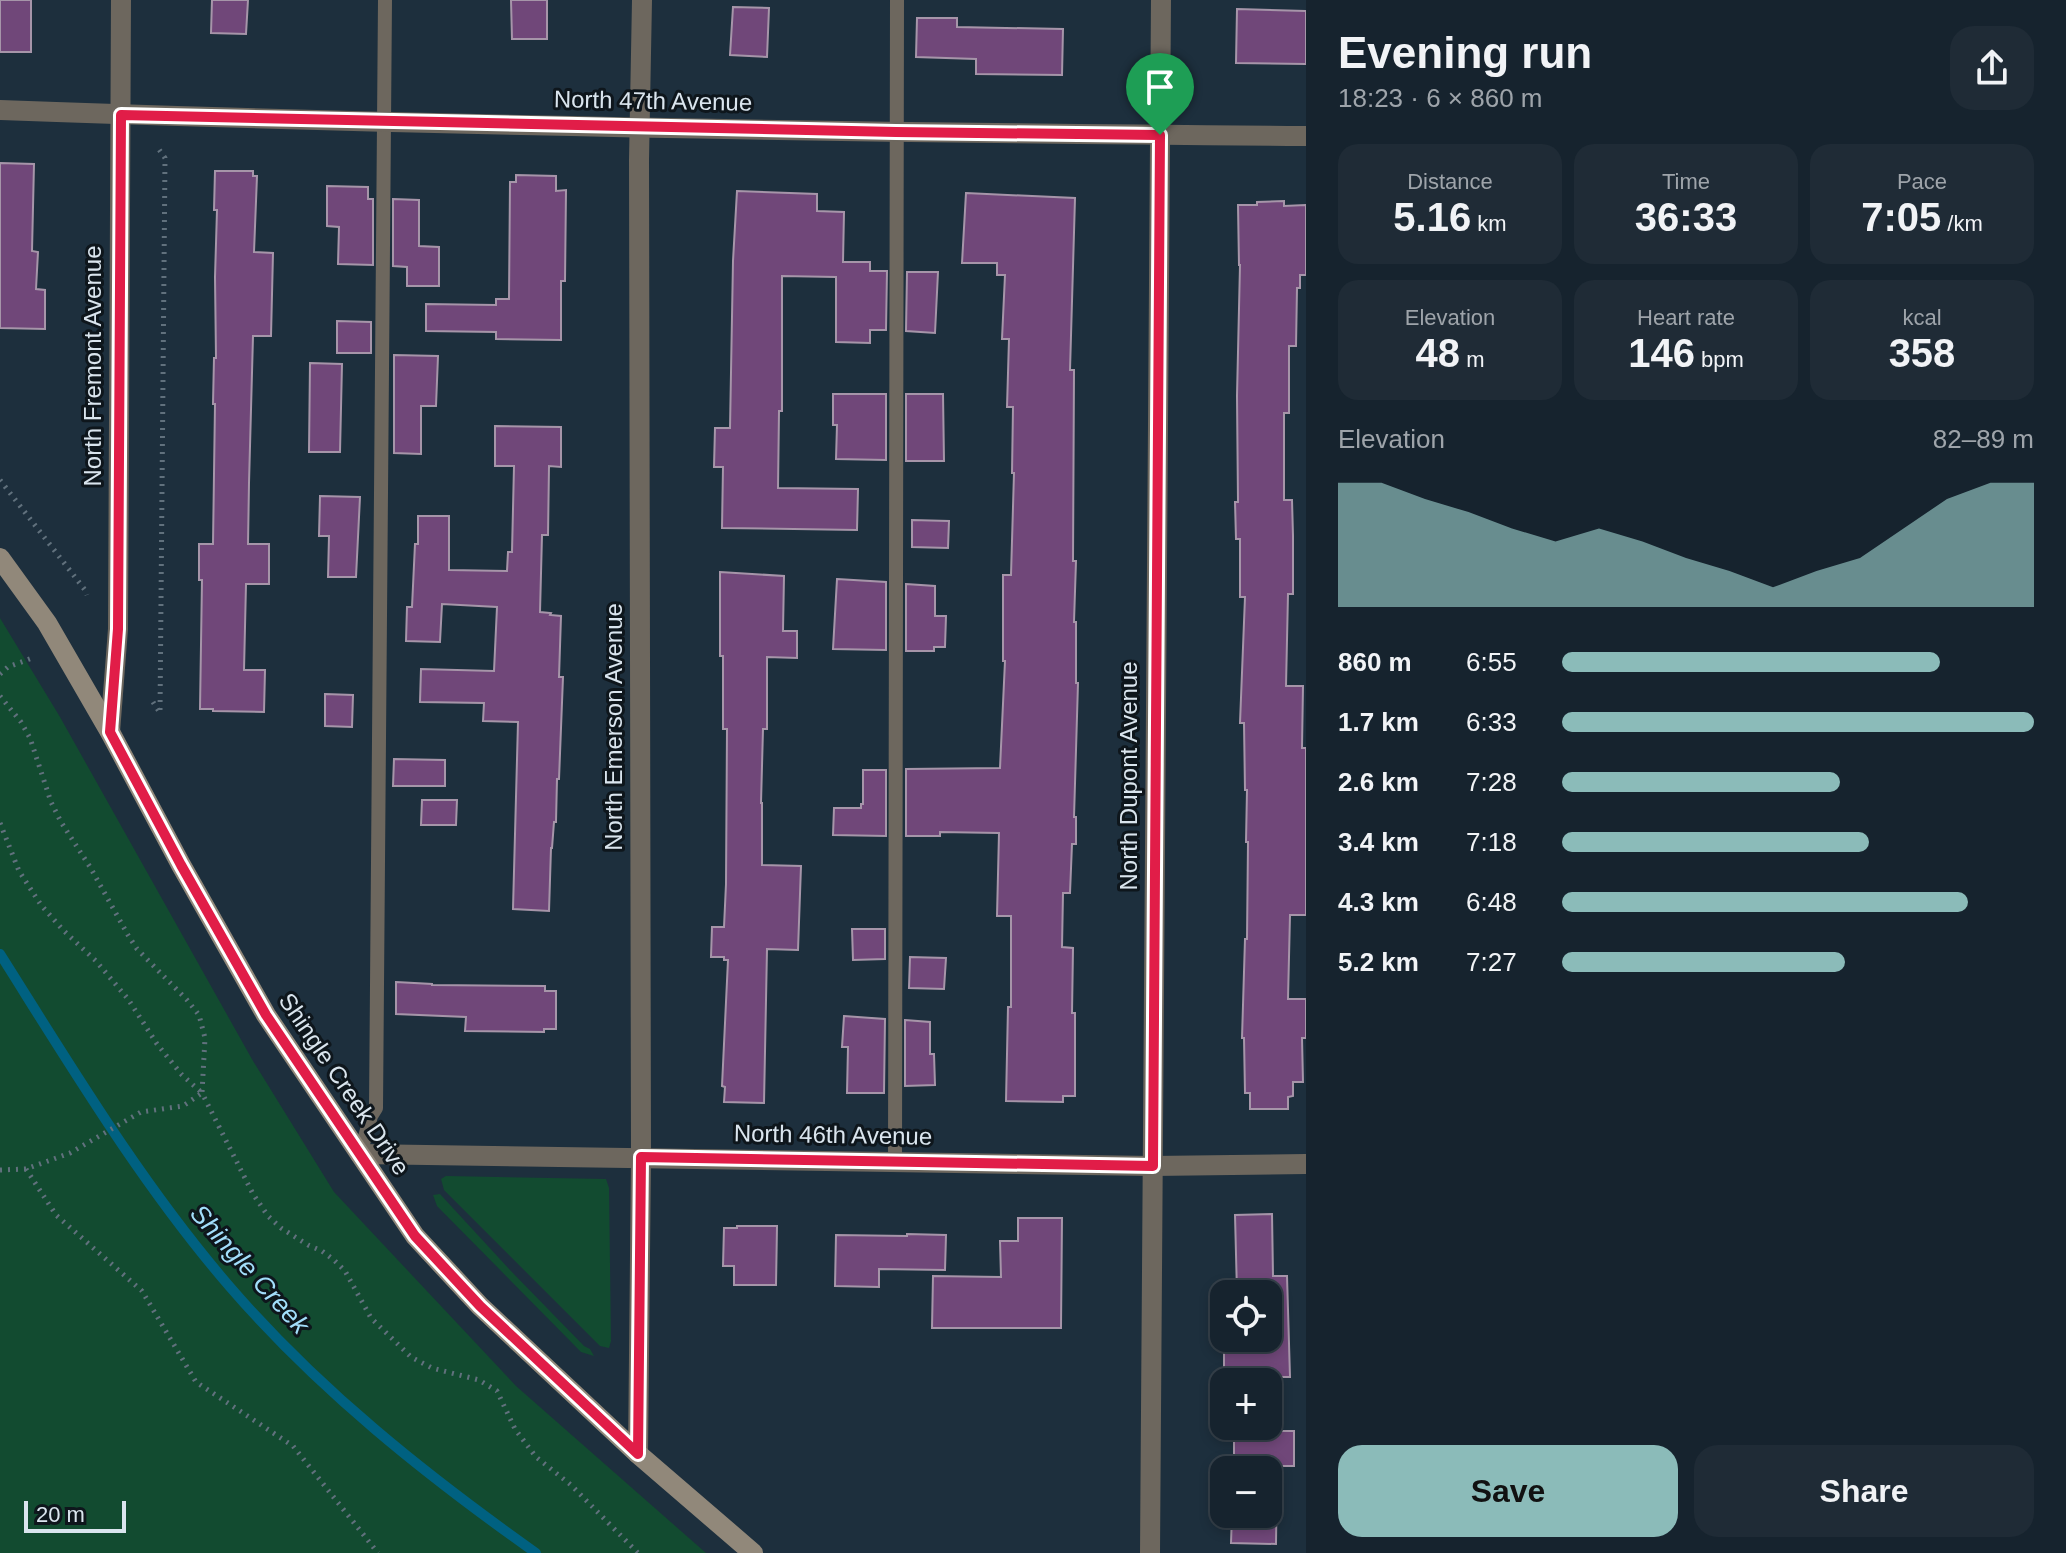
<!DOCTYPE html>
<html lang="en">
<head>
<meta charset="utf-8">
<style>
	:root { --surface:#16232e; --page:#1f2b36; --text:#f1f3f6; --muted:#9ea4aa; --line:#35404a; --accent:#8bbbb9 }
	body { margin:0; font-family:Helvetica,sans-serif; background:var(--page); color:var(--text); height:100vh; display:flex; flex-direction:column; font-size:30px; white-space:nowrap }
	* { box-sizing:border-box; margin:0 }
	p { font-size:26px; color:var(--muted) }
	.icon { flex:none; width:44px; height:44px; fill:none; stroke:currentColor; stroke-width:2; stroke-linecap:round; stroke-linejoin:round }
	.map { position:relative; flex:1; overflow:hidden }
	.sheet { display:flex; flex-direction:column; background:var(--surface); width:760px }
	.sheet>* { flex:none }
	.tools { position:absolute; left:1210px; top:1280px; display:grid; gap:16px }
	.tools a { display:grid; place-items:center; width:72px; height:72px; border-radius:16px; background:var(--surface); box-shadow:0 4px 12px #0003,0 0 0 2px var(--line); font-size:40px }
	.scale { position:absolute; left:24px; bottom:20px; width:102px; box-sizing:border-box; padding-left:8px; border:4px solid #dae5ee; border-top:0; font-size:22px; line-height:28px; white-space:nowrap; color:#dae5ee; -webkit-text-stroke:6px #0e161c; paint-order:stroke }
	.pin { position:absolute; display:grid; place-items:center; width:68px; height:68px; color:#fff; margin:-82px -34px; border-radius:50% 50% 50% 0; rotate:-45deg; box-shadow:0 0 8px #0007 }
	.pin .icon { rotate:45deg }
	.round { display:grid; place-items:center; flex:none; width:84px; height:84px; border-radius:24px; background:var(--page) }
	.summary { display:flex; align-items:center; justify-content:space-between; height:136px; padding:0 32px }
	h1 { font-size:44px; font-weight:600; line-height:60px }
	.figures { display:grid; grid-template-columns:repeat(3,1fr); gap:12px; height:136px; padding:8px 32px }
	.figures div { display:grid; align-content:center; border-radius:20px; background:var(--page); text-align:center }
	.figures b { font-size:40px; font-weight:600 }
	.figures small { font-size:22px; font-weight:400 }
	.figures p { font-size:22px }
	.chart { height:224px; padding:16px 32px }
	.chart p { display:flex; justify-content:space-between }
	.chart svg { width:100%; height:144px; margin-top:8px; fill:var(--accent); opacity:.7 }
	.primary-button { display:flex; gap:16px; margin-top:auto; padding:16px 32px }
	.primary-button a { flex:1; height:92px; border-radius:24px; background:var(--accent); color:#111; font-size:32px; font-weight:600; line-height:92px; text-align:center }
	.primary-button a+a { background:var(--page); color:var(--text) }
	ul { padding:0 32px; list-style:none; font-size:26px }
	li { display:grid; grid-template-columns:128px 96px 1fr; align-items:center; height:60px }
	li i { height:20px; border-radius:10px; background:var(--accent) }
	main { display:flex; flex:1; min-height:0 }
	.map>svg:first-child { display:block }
	.green { fill:#124b30 }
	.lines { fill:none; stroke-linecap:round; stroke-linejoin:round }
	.stream { stroke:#006181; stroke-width:10 }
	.building { fill:#704779; stroke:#a695a9; stroke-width:2 }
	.path { stroke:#61717d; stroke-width:5; stroke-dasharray:2 6; stroke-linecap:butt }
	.lane { stroke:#6d675e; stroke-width:14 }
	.street { stroke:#6d675e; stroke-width:20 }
	.secondary { stroke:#91887a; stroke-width:20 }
	.route-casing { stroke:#fff; stroke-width:16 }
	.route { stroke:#e11d48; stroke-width:10 }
	.labels { text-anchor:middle; stroke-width:6; stroke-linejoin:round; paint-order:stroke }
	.street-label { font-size:24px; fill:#dae5ee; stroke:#0e161c }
	.water-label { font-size:26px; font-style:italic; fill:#a2defb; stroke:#0e161c }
</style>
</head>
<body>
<main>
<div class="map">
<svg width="1306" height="1553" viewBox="0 0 1306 1553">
	<rect width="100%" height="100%" fill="#1d2f3d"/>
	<g class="green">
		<path d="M 0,618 L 60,717 L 253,1061 L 334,1192 L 516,1386 L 706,1553 L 0,1553 Z"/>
		<path d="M 446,1176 L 606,1179 L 609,1188 L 611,1341 L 609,1348 L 600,1346 L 444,1190 L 441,1179 Z"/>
		<path d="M 440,1194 L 510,1270 L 584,1346 L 590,1349 L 594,1356 L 581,1352 L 437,1206 L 433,1195 Z"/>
	</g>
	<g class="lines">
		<path class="stream" d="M 0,954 C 72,1068 142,1185 230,1287 C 319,1390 426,1475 536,1553"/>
	</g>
	<g class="building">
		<rect x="0" y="0" width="31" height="52"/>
		<path d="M 212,0 L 248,0 L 246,34 L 211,33 Z"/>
		<path d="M 511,0 L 547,0 L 547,39 L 512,39 Z"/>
		<path d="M 733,7 L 769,8 L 767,57 L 730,55 Z"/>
		<path d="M 1237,9 L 1306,11 L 1306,64 L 1236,63 Z"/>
		<path d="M 917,18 L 957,18 L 957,27 L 1063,29 L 1062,75 L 976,74 L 976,59 L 916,57 Z"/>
		<path d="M 0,163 L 34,164 L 32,251 L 38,252 L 36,289 L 45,290 L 45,329 L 0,328 Z"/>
		<path d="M 215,171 L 253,171 L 253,176 L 257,176 L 254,252 L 273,253 L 271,336 L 253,336 L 249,483 L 248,544 L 269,544 L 269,584 L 246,584 L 244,670 L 265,670 L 264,712 L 213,711 L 213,709 L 200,709 L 202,580 L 199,580 L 199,544 L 213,544 L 215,404 L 213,404 L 214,358 L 216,358 L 215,277 L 217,210 L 214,210 Z"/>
		<path d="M 516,175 L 556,176 L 556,191 L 566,190 L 565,281 L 561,281 L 561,340 L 496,339 L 496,332 L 426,331 L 426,304 L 496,305 L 496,299 L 509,299 L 510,182 L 516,182 Z"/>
		<path d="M 327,186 L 368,187 L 368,199 L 373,199 L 373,265 L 338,264 L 339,227 L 327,226 Z"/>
		<path d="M 737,191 L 817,194 L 817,211 L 844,212 L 843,262 L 870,262 L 870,271 L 887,271 L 886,330 L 870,330 L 870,343 L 836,342 L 836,277 L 782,276 L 782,411 L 779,411 L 778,488 L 858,489 L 857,530 L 722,528 L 723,467 L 714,467 L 715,428 L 730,428 L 733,261 Z"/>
		<path d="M 966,193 L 1075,198 L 1070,370 L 1074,370 L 1073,561 L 1076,561 L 1074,622 L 1076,622 L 1076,683 L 1078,683 L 1074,817 L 1076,817 L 1076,844 L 1072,844 L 1070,893 L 1063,893 L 1062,947 L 1073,948 L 1072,1013 L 1075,1013 L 1075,1096 L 1063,1096 L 1063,1102 L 1006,1101 L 1008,1007 L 1011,1007 L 1011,916 L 997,916 L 999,833 L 940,832 L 940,836 L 906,836 L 906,769 L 1000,768 L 1005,661 L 1003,661 L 1003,575 L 1011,575 L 1014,473 L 1012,473 L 1013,407 L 1007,407 L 1009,339 L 1002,339 L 1005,275 L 997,275 L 997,263 L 962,263 Z"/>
		<path d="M 393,199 L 419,200 L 419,246 L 439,247 L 439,286 L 407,286 L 407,267 L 393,266 Z"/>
		<path d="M 1284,201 L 1284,206 L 1306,205 L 1306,275 L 1300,275 L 1300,288 L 1297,288 L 1296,346 L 1289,346 L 1289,413 L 1284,413 L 1284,500 L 1292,500 L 1293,536 L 1293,594 L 1288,594 L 1286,686 L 1303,686 L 1302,748 L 1306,748 L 1306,915 L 1290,915 L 1288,999 L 1306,999 L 1306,1038 L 1302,1038 L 1303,1082 L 1293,1082 L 1293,1096 L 1288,1097 L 1288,1109 L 1250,1109 L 1250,1093 L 1245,1093 L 1244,1038 L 1242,1038 L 1245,939 L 1247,939 L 1248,842 L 1246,842 L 1247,790 L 1245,790 L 1244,723 L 1240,723 L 1245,597 L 1240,597 L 1240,539 L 1236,539 L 1235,502 L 1238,502 L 1237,396 L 1240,265 L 1239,265 L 1238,205 L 1257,205 L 1257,202 Z"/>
		<path d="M 907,272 L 938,272 L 935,333 L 906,331 Z"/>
		<path d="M 337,321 L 371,322 L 371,353 L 337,353 Z"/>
		<path d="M 394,355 L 438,356 L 436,406 L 421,406 L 421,454 L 394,453 Z"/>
		<path d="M 310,363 L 342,364 L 340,452 L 309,452 Z"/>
		<path d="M 833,394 L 886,394 L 886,460 L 836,459 L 837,425 L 833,425 Z"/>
		<path d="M 906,394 L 943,394 L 944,461 L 906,461 Z"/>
		<path d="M 495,426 L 561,427 L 561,467 L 549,466 L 548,535 L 542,535 L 540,612 L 551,613 L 550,615 L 561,616 L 559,677 L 563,677 L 559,779 L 557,779 L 556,822 L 554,822 L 552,848 L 551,848 L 549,911 L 513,909 L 518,722 L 483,721 L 484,703 L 420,702 L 421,669 L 494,671 L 497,607 L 442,604 L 440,642 L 406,641 L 407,607 L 412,607 L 415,544 L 418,544 L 418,516 L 449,516 L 449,570 L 507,571 L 508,552 L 512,552 L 514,466 L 495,466 Z"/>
		<path d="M 320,496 L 360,497 L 356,577 L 328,577 L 329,536 L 319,536 Z"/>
		<path d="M 912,520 L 949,521 L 948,548 L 912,547 Z"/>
		<path d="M 720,572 L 784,576 L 783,631 L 797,631 L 797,658 L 767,657 L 767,729 L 763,729 L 761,803 L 762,803 L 762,865 L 801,866 L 798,950 L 767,949 L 764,1103 L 724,1102 L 725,1087 L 722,1086 L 728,960 L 724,960 L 724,957 L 711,957 L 712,927 L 724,927 L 726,884 L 727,729 L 723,729 L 723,656 L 720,656 Z"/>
		<path d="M 837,579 L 886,582 L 886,650 L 833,649 Z"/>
		<path d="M 906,584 L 935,586 L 935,616 L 946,616 L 945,647 L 934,647 L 934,651 L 906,651 Z"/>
		<path d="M 325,694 L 353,695 L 352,727 L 325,726 Z"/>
		<path d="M 394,759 L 445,760 L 445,786 L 393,786 Z"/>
		<path d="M 863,770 L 886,770 L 886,836 L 833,835 L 834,808 L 861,808 L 861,804 L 863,804 Z"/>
		<path d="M 422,800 L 457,800 L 456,825 L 421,825 Z"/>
		<path d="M 852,929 L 885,929 L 885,959 L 853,960 Z"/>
		<path d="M 910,957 L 946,958 L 944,989 L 909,988 Z"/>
		<path d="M 396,982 L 432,984 L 432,985 L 545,986 L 545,991 L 556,991 L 556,1029 L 544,1029 L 544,1032 L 465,1031 L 466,1017 L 396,1014 Z"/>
		<path d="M 844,1016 L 885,1019 L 884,1093 L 847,1093 L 848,1047 L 842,1047 Z"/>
		<path d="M 905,1020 L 930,1022 L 930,1054 L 934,1054 L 935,1085 L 905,1086 Z"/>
		<path d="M 1272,1214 L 1273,1276 L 1287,1276 L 1290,1377 L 1234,1377 L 1234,1373 L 1224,1373 L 1224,1340 L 1234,1341 L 1234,1338 L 1268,1338 L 1268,1294 L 1233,1294 L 1237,1293 L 1235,1215 Z"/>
		<path d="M 1018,1218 L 1062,1218 L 1061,1328 L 932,1328 L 933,1276 L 1001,1277 L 1000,1241 L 1018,1241 Z"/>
		<path d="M 737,1226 L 777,1226 L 776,1285 L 734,1285 L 734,1266 L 723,1266 L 724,1228 L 737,1228 Z"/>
		<path d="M 907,1234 L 946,1235 L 945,1270 L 879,1269 L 879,1287 L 835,1286 L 836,1235 L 907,1236 Z"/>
		<path d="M 1234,1431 L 1294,1431 L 1294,1466 L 1277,1466 L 1276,1544 L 1231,1543 L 1232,1514 L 1268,1514 L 1268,1470 L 1234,1470 Z"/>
	</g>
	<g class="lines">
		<g class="path">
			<path d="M 0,480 L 85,590 L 87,595"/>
			<path d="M 0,674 L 8,667 L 32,658"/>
			<path d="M 0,696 L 21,722 L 30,738 L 51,802 L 61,822 L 90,867 L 128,935 L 137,949 L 187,1000 L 199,1015 L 205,1038 L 202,1093 L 253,1194 L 268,1216 L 281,1228 L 308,1245 L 322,1251 L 334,1260 L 345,1271 L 371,1318 L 411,1357 L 432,1368 L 479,1380 L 497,1391 L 515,1429 L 536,1457 L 571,1485 L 638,1553"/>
			<path d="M 153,702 L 160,713 L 165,158 L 158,148"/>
			<path d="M 0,823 L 19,871 L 41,905 L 63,930 L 96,961 L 128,999 L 157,1044 L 182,1075 L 201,1092"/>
			<path d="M 26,1169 L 56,1215 L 142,1291 L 196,1382 L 293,1446 L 378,1553"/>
			<path d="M 0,1170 L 26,1169 L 70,1153 L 141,1112 L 183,1106 L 202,1093"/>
		</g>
		<g class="lane">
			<path d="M 360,1154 L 371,1116 L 376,1108 L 385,0"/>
			<path d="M 895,1162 L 897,0"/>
		</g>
		<g class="street">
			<path d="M 0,110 C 435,126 871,133 1306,136"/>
			<path d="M 110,732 L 118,629 L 121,0"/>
			<path d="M 360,1154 L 1153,1166 L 1306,1164"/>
			<path d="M 638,1454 L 641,1157 L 639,160 L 642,0"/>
			<path d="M 1150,1553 L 1161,0"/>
		</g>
		<path class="secondary" d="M 0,558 L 47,623 L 110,732 L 181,865 L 266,1015 L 415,1236 L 480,1306 L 638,1454 L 753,1553"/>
	</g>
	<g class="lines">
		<g class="route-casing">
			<path id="route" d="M 121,115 L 896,132 L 1160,135 L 1153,1166 L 641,1157 L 638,1454 L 480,1306 L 415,1236 L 266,1015 L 181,865 L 110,732 L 118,629 Z"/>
		</g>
		<use href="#route" class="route"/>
	</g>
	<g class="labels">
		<g class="street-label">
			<text transform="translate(653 101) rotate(1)" y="8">North 47th Avenue</text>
			<text transform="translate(93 366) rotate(-90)" y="8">North Fremont Avenue</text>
			<text transform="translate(614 727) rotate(-90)" y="8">North Emerson Avenue</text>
			<text transform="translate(1129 776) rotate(-90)" y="8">North Dupont Avenue</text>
			<text transform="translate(344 1084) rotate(56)" y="8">Shingle Creek Drive</text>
			<text transform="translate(833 1135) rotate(1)" y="8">North 46th Avenue</text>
		</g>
		<g class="water-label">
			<text transform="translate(250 1269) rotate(48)" y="9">Shingle Creek</text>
		</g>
	</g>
</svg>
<div class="tools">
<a><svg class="icon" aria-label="locate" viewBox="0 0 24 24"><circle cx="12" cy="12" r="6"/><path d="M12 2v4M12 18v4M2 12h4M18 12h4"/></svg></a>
<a>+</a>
<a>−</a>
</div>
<div class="scale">20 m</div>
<div class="pin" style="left:1160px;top:135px;background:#1e9e55"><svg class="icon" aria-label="arrive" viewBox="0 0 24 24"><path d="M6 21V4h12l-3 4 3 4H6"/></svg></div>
</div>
<section class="sheet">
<div class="summary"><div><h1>Evening run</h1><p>18:23 · 6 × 860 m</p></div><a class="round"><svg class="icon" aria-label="share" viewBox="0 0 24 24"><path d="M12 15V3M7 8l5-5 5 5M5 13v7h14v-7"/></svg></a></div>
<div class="figures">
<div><p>Distance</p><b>5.16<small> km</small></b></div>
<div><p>Time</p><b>36:33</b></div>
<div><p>Pace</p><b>7:05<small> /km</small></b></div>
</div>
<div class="figures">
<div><p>Elevation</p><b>48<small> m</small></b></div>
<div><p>Heart rate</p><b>146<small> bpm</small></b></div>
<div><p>kcal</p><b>358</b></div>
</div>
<div class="chart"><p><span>Elevation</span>82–89 m</p>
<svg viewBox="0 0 160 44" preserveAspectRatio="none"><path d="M0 44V6L10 6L20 11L30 15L40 20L50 24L60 20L70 24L80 29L90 33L100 38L110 33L120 29L130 20L140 11L150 6L160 6V44z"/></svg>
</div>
<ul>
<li><b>860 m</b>6:55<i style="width:80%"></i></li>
<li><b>1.7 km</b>6:33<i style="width:100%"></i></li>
<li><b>2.6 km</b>7:28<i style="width:59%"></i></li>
<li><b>3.4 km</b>7:18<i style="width:65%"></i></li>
<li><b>4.3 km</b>6:48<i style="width:86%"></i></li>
<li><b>5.2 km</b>7:27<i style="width:60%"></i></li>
</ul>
<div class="primary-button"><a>Save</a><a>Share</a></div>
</section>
</main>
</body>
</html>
